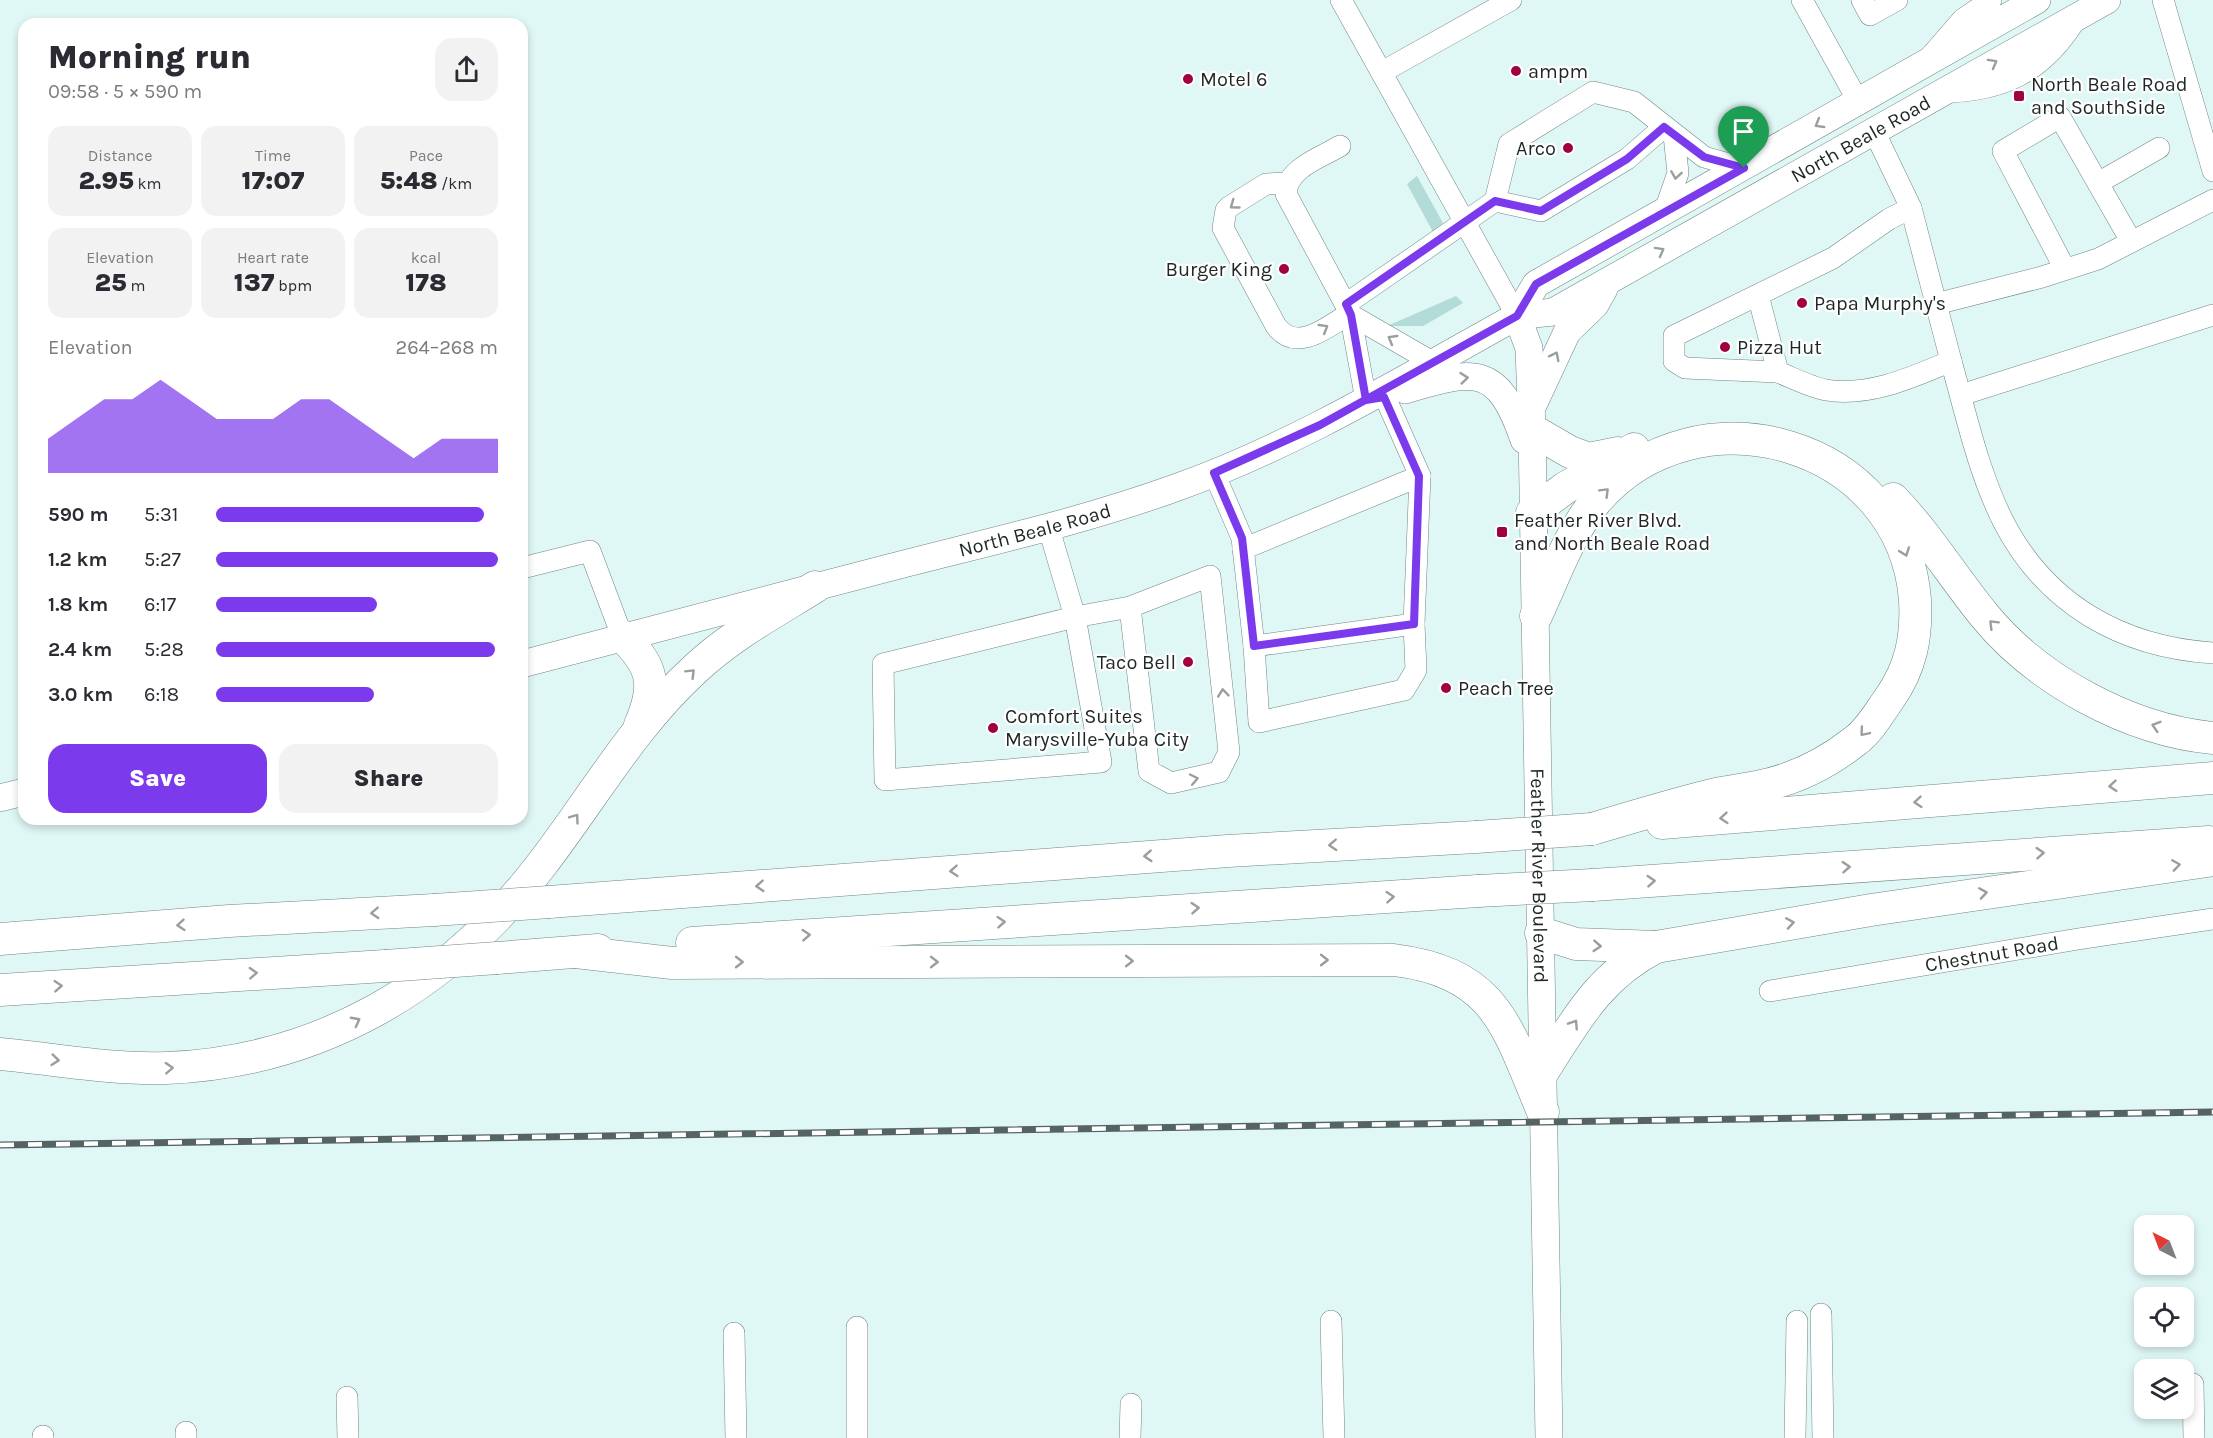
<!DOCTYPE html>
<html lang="en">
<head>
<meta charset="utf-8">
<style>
	:root { --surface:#fff; --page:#f2f2f3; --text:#2b2b33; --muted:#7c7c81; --accent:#7c3aed }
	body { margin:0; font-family:Karla,sans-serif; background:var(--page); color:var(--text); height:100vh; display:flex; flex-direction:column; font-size:22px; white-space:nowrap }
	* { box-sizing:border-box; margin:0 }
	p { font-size:20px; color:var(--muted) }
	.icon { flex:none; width:33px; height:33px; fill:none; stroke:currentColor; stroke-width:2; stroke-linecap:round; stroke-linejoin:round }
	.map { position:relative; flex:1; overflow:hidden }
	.sheet { position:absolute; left:18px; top:18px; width:510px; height:807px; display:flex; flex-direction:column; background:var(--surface); border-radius:18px; box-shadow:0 3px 9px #0003 }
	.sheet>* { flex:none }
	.needle { width:39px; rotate:318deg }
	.controls { position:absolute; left:2134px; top:1215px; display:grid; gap:12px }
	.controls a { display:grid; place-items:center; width:60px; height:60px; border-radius:12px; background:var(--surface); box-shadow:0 3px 9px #0003; font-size:30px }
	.pin { position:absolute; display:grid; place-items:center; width:51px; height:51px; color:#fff; margin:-62px -26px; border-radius:50% 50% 50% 0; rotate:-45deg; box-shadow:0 0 6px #0007 }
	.pin .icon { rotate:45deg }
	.round { display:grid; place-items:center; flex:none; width:63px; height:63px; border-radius:18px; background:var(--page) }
	.overview { display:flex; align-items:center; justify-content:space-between; height:102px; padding:0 30px }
	h1 { font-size:33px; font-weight:800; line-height:45px }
	.figures { display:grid; grid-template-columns:repeat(3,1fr); gap:9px; height:102px; padding:6px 30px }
	.figures div { display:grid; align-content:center; border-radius:15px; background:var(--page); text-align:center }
	.figures b { font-size:26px; font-weight:800 }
	.figures small { font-size:16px; font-weight:400 }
	.figures p { font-size:16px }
	.chart { height:168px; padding:12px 30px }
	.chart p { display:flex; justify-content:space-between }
	.chart svg { width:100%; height:108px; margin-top:6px; fill:var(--accent); opacity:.7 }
	.button { display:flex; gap:12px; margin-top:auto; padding:12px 30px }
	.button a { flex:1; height:69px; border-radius:18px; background:var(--accent); color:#fff; font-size:24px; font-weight:800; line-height:69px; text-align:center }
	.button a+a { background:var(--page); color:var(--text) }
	ul { padding:0 30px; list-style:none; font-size:20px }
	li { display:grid; grid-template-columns:96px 72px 1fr; align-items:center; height:45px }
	li i { height:15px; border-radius:8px; background:var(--accent) }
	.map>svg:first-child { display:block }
	.green { fill:#b3dbd7 }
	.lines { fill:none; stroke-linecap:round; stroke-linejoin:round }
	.minor-casing { stroke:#708684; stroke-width:22 }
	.major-casing { stroke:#708684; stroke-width:28 }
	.highway-casing { stroke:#708684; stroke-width:33 }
	.minor { stroke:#fff; stroke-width:21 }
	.major { stroke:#fff; stroke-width:27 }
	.highway { stroke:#fff; stroke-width:32 }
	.rail-casing { stroke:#556362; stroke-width:7 }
	.rail { stroke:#fefefe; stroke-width:4.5; stroke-dasharray:14; stroke-linecap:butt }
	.highway-bridge-casing { stroke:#708684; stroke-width:33; stroke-linecap:butt }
	.highway-bridge { stroke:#fff; stroke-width:32 }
	.oneway { stroke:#9a9e9d }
	.route-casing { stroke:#fff; stroke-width:12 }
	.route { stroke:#7c3aed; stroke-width:8 }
	.poi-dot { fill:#a0023f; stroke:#fefefe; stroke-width:2 }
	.labels { text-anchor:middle; stroke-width:4.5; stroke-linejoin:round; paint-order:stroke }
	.poi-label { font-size:20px; fill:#1e2726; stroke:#fefefe; text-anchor:start }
	.street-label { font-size:20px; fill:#1e2726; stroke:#fefefe }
</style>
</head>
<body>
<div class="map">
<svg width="2213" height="1438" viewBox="0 0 2213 1438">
	<rect width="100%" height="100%" fill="#dff7f5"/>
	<g class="green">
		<path d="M 1417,176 L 1443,223 L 1433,232 L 1407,184 Z"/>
		<path d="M 1456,296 L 1463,303 L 1423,326 L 1387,326 Z"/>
	</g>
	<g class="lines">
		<g class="minor-casing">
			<g id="minor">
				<path d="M 1341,0 L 1517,316"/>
				<path d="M 1802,0 L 1858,101"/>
				<path d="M 1862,0 L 1870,15 L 1897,0"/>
				<path d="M 2163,0 L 2213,171"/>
				<path d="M 1930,57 L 1963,19 L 1991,0"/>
				<path d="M 1382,72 L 1511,0"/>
				<path d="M 1945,92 C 2003,91 2042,72 2074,22"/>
				<path d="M 1340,146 C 1320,158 1287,168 1286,194 L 1350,313 L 1366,400"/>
				<path d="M 1286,183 L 1266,184 L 1229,207 L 1226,210 L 1223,228 L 1276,326 C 1297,354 1329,326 1350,313"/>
				<path d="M 2098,183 L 2159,148"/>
				<path d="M 1495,201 L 1541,211 L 1627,159 L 1664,127"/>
				<path d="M 1664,213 L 1678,173 L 1674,135"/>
				<path d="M 2065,269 L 2003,151 L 2060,117 L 2131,241"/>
				<path d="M 1758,295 L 1778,372 L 1685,368 L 1674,361 L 1674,336 L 1833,258 L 1889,219 L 1911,208"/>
				<path d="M 1346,304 L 1495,201 L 1509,144 L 1593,92 L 1634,102 L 1704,157 L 1744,168"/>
				<path d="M 1936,304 L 2042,277 L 2098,259 L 2213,200"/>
				<path d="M 1351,315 L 1434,363"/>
				<path d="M 1951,361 C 1966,414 1978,471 2003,521 C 2046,605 2122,647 2213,653"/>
				<path d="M 1778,372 C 1793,378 1810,387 1826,390 C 1869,397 1913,377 1951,361 L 1911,208 L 1874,131"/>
				<path d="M 1961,395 L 2213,315"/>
				<path d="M 1214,473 L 1242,538 L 1254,646 L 1414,624 L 1420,476 L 1385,397"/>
				<path d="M 1049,529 L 1075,617 L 883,664 L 885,780 L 1101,762 L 1075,617 L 1130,607 L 1149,771 L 1171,783 L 1219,772 L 1229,752 L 1210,576 L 1130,607"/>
				<path d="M 1243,549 L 1420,476"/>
				<path d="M 522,568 L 590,551 L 622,636"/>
				<path d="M 1254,646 L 1259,722 L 1404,690 L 1416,670 L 1414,624"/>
				<path id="s1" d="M 1770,991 L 2078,939 L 2213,919"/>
				<path d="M 1821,1314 L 1823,1438"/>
				<path d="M 1331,1321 L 1334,1438"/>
				<path d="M 857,1327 L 857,1438"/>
				<path d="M 734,1333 L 736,1438"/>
				<path d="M 2193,1384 L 2194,1438"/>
				<path d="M 347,1397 L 348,1438"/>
				<path d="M 186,1432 L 186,1438"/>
				<path d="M 43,1438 L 43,1436"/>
				<path d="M 1130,1438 L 1131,1404"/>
				<path d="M 1795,1438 L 1797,1321"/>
			</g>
		</g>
		<g class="major-casing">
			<g id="major">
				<path id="s2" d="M 1517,316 L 1529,348 L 1532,430 L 1549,1438"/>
				<path d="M 1517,316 L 1536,284 L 2037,0"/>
				<path d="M 1405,390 C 1476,369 1498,364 1524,440"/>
				<path d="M 1534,403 L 1567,332 L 1595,305 L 1604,289"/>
				<path id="s3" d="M 522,664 C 644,631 766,599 888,568 C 984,543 1081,522 1175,488 C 1296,445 1405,378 1517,316 L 1553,312 L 2107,0"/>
				<path d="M 0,798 L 24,792"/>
			</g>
		</g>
		<g class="highway-casing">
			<g id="highway">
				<path d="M 1532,430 L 1570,452 L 1589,459 L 1618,453"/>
				<path d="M 1893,499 C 1927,534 1953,577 1984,615 C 2037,680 2129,730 2213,738"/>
				<path d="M 1532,513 L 1565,488 L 1634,449"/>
				<path d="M 1536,616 C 1554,578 1569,533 1596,501 C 1697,383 1903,442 1915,600 C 1917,637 1911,668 1889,699 C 1879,713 1869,731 1855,741 C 1826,764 1793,780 1757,787 C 1742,790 1727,791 1712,795 C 1672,805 1632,817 1592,829"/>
				<path d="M 622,636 C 654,666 657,686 640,725"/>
				<path d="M 1662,823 L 2213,778"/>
				<path d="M 1593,885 L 2209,842"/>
				<path d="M 549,902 L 1228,851 L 1476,837"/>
				<path d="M 1541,933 L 1576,944 L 1656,947 L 1871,910 L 2213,860"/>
				<path d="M 0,939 L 229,921 L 434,910"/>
				<path d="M 692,943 L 1478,891"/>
				<path d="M 576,952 L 672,963 L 1394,960 C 1497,973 1507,1027 1543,1112"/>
				<path d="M 497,958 L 598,950"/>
				<path d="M 0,990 L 385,966"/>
				<path d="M 0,1054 C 54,1059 111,1070 166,1068 C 320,1062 449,986 542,864 C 592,799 633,726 694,670 C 730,636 773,613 815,587"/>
				<path d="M 1542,1073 C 1576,1020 1599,976 1656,947"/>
			</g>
		</g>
		<use href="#minor" class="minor"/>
		<use href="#major" class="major"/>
		<use href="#highway" class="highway"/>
		<g class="rail-casing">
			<path id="rail" d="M 0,1145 L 2213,1112"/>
		</g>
		<use href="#rail" class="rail"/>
		<g class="highway-bridge-casing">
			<g id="highway-bridge">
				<path d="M 1476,837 L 1592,829"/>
				<path d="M 1478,891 L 1593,885"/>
				<path d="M 434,910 L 549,902"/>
				<path d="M 385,966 L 497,958"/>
			</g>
		</g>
		<use href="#highway-bridge" class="highway-bridge"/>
	</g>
	<defs><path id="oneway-chevron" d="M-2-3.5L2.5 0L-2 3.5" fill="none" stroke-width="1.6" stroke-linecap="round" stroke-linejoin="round" transform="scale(1.5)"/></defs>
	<g class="oneway">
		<use href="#oneway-chevron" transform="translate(1993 63) rotate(-29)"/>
		<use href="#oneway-chevron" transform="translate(1819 124) rotate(150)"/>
		<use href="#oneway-chevron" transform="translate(1676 175) rotate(99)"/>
		<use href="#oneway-chevron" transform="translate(1234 205) rotate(144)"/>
		<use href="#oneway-chevron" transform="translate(1660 251) rotate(-29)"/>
		<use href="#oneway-chevron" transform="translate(1324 328) rotate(-31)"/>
		<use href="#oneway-chevron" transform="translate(1392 339) rotate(-150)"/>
		<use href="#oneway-chevron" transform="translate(1555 356) rotate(-63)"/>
		<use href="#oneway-chevron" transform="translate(1464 378) rotate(-6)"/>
		<use href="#oneway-chevron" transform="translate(1605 492) rotate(-45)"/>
		<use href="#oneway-chevron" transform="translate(1905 552) rotate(70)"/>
		<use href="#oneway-chevron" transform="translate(1993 624) rotate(-135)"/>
		<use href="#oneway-chevron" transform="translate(691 673) rotate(-45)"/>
		<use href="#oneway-chevron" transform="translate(1223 693) rotate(-96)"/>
		<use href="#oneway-chevron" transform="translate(2156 726) rotate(-163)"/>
		<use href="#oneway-chevron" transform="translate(1864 732) rotate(130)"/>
		<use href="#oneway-chevron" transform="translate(1194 779) rotate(-12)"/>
		<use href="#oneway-chevron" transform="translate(2113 786) rotate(175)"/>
		<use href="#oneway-chevron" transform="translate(1918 802) rotate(175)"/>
		<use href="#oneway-chevron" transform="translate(575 818) rotate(-54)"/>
		<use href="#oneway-chevron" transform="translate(1724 818) rotate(175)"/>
		<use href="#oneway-chevron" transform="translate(1333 845) rotate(177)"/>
		<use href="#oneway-chevron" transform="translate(2040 853) rotate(-4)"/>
		<use href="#oneway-chevron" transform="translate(1148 856) rotate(176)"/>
		<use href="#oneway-chevron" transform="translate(2176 865) rotate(-8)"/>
		<use href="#oneway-chevron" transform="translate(1846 867) rotate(-4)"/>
		<use href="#oneway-chevron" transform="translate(954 871) rotate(176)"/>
		<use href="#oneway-chevron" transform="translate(1651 881) rotate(-4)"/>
		<use href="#oneway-chevron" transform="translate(760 886) rotate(176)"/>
		<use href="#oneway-chevron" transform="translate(1983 893) rotate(-9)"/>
		<use href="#oneway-chevron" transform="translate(1390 897) rotate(-4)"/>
		<use href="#oneway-chevron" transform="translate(1195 908) rotate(-4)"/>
		<use href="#oneway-chevron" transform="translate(375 913) rotate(177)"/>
		<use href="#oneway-chevron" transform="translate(1001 922) rotate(-4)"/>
		<use href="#oneway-chevron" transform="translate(1790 923) rotate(-9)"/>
		<use href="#oneway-chevron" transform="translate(181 925) rotate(175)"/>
		<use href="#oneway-chevron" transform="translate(806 935) rotate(-4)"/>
		<use href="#oneway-chevron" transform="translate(1597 946) rotate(4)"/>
		<use href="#oneway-chevron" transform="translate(1324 960)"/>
		<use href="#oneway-chevron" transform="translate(1129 961)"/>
		<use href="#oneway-chevron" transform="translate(739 962)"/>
		<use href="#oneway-chevron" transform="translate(934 962)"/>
		<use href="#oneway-chevron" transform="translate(253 973) rotate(-3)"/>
		<use href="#oneway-chevron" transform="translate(58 986) rotate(-4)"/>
		<use href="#oneway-chevron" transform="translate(356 1021) rotate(-28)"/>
		<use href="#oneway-chevron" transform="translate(1574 1024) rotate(-57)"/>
		<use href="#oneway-chevron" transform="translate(55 1060) rotate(6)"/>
		<use href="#oneway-chevron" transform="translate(169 1068) rotate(-3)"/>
	</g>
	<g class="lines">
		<g class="route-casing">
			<path id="route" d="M 1744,168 L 1536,284 L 1517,316 L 1320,425 L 1214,473 L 1242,538 L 1254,646 L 1414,624 L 1419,476 L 1384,397 L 1366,400 L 1351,315 L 1346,304 L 1495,201 L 1541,211 L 1627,159 L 1664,127 L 1704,157 L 1744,168"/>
		</g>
		<use href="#route" class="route"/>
	</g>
	<g class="poi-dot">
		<circle cx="1516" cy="71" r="6"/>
		<circle cx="1188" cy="79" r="6"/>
		<rect x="2013" y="90" width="12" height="12" rx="3"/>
		<circle cx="1568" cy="148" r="6"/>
		<circle cx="1284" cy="269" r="6"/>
		<circle cx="1802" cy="303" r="6"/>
		<circle cx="1725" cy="347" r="6"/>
		<rect x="1496" y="526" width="12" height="12" rx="3"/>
		<circle cx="1188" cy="662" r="6"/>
		<circle cx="1446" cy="688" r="6"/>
		<circle cx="993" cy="728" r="6"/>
	</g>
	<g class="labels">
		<g class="poi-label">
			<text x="1528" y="78">ampm</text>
			<text x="1200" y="86">Motel 6</text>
			<text x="2031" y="91">North Beale Road<tspan x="2031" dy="23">and SouthSide</tspan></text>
			<text x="1556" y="155" text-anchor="end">Arco</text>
			<text x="1272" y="276" text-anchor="end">Burger King</text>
			<text x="1814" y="310">Papa Murphy's</text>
			<text x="1737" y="354">Pizza Hut</text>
			<text x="1514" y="527">Feather River Blvd.<tspan x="1514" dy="23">and North Beale Road</tspan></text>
			<text x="1176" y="669" text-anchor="end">Taco Bell</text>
			<text x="1458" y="695">Peach Tree</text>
			<text x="1005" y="723">Comfort Suites<tspan x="1005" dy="23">Marysville-Yuba City</tspan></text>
		</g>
		<g class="street-label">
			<text dy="7" stroke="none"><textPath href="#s3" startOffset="1449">North Beale Road</textPath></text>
			<text dy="7" stroke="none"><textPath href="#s3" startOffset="530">North Beale Road</textPath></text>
			<text dy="7" stroke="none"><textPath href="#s2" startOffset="562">Feather River Boulevard</textPath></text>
			<text dy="7" stroke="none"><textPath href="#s1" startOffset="225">Chestnut Road</textPath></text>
		</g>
	</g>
</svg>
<div class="controls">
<a><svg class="needle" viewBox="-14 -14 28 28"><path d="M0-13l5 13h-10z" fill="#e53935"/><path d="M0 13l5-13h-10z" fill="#7c7c81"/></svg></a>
<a><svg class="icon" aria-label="locate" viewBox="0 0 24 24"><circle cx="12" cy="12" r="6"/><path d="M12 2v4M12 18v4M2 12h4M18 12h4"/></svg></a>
<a><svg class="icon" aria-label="layers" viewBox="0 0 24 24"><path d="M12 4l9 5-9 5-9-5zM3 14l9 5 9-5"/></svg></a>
</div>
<div class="pin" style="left:1744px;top:168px;background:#1e9e55"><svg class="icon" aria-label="arrive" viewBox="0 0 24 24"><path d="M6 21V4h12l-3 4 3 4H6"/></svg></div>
<section class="sheet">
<div class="overview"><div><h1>Morning run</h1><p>09:58 · 5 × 590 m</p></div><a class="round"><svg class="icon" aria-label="share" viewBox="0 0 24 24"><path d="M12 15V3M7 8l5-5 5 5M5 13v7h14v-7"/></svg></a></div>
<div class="figures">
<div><p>Distance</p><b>2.95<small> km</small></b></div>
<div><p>Time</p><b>17:07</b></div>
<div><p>Pace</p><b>5:48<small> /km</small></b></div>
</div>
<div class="figures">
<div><p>Elevation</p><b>25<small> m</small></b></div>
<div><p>Heart rate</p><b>137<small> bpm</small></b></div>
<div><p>kcal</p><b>178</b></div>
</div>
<div class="chart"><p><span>Elevation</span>264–268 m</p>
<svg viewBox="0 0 160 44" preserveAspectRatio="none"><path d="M0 44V30L10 22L20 14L30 14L40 6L50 14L60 22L70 22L80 22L90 14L100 14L110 22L120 30L130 38L140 30L150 30L160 30V44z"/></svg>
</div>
<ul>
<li><b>590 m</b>5:31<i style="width:95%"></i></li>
<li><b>1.2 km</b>5:27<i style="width:100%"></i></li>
<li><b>1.8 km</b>6:17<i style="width:57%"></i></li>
<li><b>2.4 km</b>5:28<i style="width:99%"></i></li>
<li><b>3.0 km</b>6:18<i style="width:56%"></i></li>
</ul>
<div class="button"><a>Save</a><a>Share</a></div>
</section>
</div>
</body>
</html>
